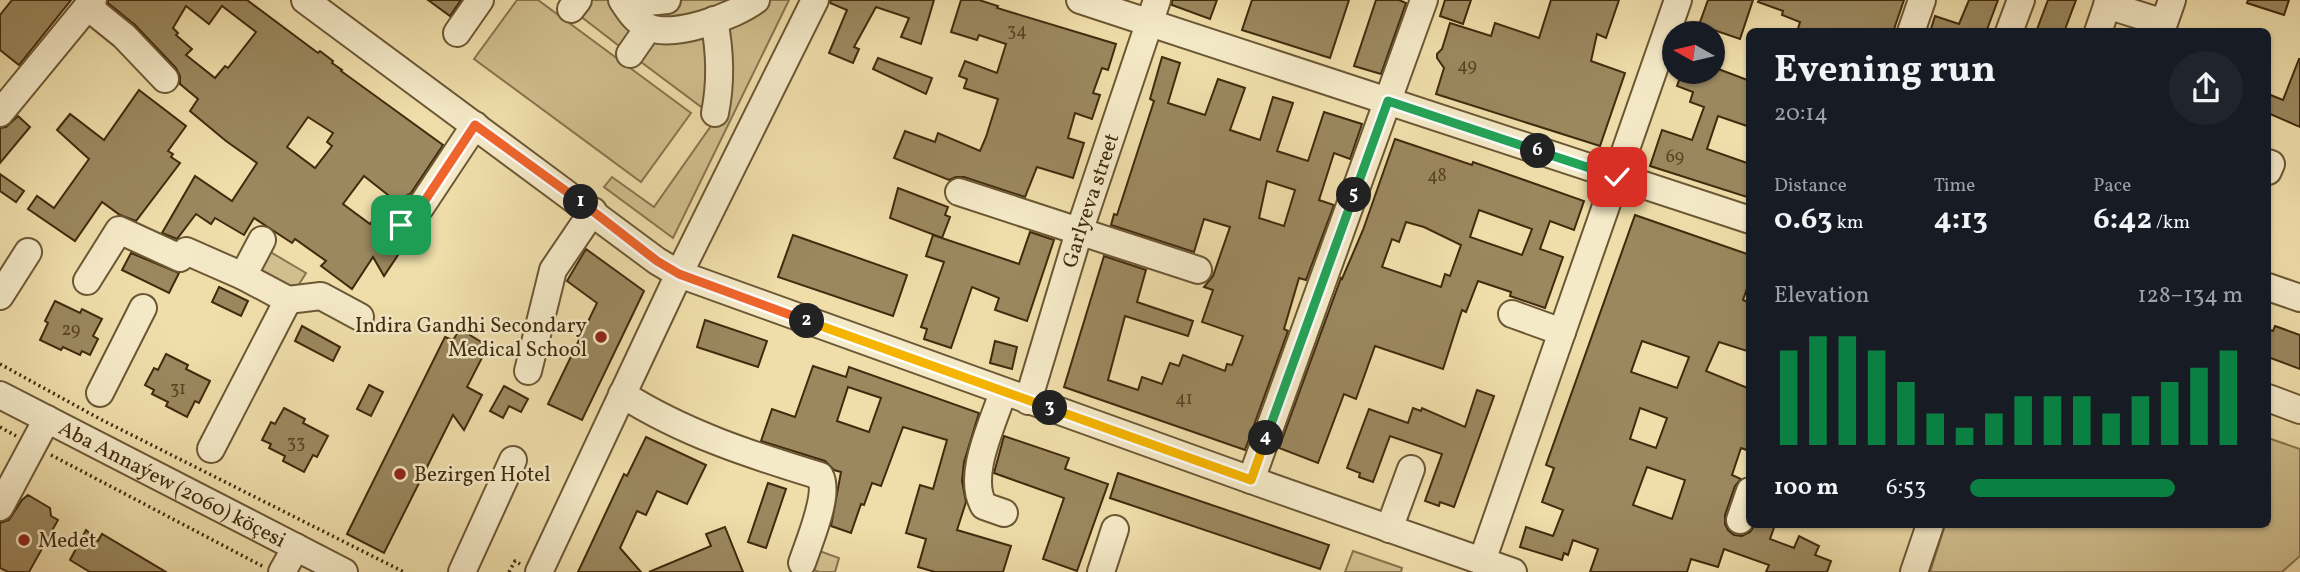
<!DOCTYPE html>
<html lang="en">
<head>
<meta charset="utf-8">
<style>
	:root { --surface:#171b24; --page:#20242c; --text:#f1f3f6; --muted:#9ea1a6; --accent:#0b8043 }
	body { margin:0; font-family:Vollkorn,serif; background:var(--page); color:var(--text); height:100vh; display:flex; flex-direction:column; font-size:26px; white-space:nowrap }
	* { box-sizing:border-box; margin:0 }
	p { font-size:23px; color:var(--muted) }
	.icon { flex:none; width:38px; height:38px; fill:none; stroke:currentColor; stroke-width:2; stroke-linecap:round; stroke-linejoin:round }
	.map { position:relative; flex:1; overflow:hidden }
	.details { position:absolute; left:1746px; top:28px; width:525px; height:500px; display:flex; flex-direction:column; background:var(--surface); border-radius:10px; box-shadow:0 2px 5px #0004 }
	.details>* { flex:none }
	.needle { width:46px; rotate:278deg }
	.tools { position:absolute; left:1662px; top:21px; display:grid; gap:14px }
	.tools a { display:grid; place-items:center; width:63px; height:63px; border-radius:50%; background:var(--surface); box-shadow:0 2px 5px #0004; font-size:35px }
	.pin { position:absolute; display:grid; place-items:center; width:60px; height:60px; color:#fff; margin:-30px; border-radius:14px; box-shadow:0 4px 10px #0006 }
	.km { position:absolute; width:35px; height:35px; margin:-18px; border-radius:50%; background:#222; color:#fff; font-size:19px; line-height:35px; text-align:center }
	.round { display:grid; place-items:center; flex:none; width:74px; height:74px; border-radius:37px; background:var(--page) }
	.head { display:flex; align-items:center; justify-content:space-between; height:119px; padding:0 28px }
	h1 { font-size:38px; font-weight:700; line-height:52px }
	.metrics { display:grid; grid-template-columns:repeat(3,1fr); gap:10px; height:119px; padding:7px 28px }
	.metrics div { display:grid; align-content:center }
	.metrics b { font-size:30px; font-weight:700 }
	.metrics small { font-size:19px; font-weight:400 }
	.metrics p { font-size:19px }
	.chart { height:196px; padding:14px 28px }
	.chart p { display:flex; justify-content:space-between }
	.chart svg { width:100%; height:126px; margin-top:7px; stroke:var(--accent); stroke-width:6 }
	ul { padding:0 28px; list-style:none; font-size:23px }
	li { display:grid; grid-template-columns:112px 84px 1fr; align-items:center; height:52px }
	li i { height:18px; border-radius:9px; background:var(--accent) }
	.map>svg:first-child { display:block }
	.green { fill:#d1bf8f; stroke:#89744e; stroke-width:2 }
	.building { fill:#9b885f; stroke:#412a0d; stroke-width:2; fill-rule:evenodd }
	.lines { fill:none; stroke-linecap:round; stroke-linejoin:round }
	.minor-casing { stroke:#6c5734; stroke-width:30 }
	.path { stroke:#412a0d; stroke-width:3.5; stroke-dasharray:2 3.5; stroke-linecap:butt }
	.minor { stroke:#f5eac8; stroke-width:26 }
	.split-1-casing { stroke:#fff; stroke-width:14 }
	.split-2-casing { stroke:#fff; stroke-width:14 }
	.split-3-casing { stroke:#fff; stroke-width:14 }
	.split-4-casing { stroke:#fff; stroke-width:14 }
	.split-5-casing { stroke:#fff; stroke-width:14 }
	.split-6-casing { stroke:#fff; stroke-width:14 }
	.split-7-casing { stroke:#fff; stroke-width:14 }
	.split-1 { stroke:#f0652b; stroke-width:9 }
	.split-2 { stroke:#f0652b; stroke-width:9 }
	.split-3 { stroke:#f5b400; stroke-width:9 }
	.split-4 { stroke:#f5b400; stroke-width:9 }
	.split-5 { stroke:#22a559; stroke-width:9 }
	.split-6 { stroke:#22a559; stroke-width:9 }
	.split-7 { stroke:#22a559; stroke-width:9 }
	.poi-dot { fill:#8f2418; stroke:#f5eac8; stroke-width:2.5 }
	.labels { text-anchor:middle; stroke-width:5; stroke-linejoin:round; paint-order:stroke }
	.number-label { font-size:18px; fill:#584222 }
	.street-label { font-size:21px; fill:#412a0d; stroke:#f5eac8 }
	.poi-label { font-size:21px; fill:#412a0d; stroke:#f5eac8; text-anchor:start }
</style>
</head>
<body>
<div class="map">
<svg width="2300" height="572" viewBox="0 0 2300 572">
	<rect width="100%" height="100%" fill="#efdeaa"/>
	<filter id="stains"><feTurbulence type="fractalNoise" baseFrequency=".00286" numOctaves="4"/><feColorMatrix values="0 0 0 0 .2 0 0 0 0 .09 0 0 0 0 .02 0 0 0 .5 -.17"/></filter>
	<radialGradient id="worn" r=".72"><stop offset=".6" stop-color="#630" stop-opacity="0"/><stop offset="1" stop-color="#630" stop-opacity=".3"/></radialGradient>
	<g class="green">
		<path d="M 517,0 L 538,0 L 691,113 L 641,182 L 474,59 Z"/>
		<path d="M 584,0 L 608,0 L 643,30 L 627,52 L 575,12 Z"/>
		<path d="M 681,0 L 738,0 L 657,26 L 645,7 Z"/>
		<path d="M 763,0 L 789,0 L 673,238 L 604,187 L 612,177 L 654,207 L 727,103 L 723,24 Z"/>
		<path d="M 696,30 L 709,42 L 704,109 L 633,56 L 650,33 Z"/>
		<path d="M 267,250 L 306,273 L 293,294 L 255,272 Z"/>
		<path d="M 2268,438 L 2300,449 L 2300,556 L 2282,572 L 1930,572 L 1945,525 L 2268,525 Z"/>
		<path d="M 814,549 L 839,558 L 835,572 L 819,572 L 808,568 Z"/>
		<path d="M 1353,551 L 1402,568 L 1401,572 L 1345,572 Z"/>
	</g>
	<g class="building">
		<path d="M 12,0 L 71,0 L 19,65 L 0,50 L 0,15 Z"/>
		<path d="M 108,0 L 247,0 L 318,53 L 320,51 L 333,61 L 332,63 L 342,70 L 341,71 L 443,145 L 411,193 L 402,198 L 388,216 L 385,224 L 388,234 L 385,239 L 406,243 L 384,276 L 373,257 L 352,289 L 321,266 L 326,261 L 295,239 L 292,243 L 254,218 L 244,235 L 215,218 L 211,224 L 196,214 L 177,239 L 162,233 L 195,176 L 232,201 L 257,163 L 226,141 L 190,111 L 198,99 L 180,84 L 180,76 L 176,68 L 135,25 L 108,3 ZM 186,6 L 209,24 L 222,6 L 256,32 L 228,68 L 225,66 L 215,78 L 186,55 L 192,49 L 176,35 L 178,33 L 173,28 ZM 308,117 L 333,133 L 327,142 L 332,146 L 315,168 L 287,147 ZM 364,176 L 388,195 L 370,224 L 343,204 Z"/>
		<path d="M 428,0 L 461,0 L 450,16 Z"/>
		<path d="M 831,0 L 934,0 L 921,44 L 901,37 L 909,18 L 876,7 L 854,47 L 859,49 L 853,63 L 829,53 L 847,10 L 830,3 Z"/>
		<path d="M 961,0 L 979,0 L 998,6 L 997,8 L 1116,44 L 1108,70 L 1102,68 L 1093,93 L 1100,95 L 1092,119 L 1075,113 L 1068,138 L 1084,143 L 1073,178 L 1037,167 L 1025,197 L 964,177 L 956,177 L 949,180 L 894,158 L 905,131 L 935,142 L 938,133 L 980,151 L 986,137 L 998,99 L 964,88 L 967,79 L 959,76 L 965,61 L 997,73 L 1006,44 L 979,35 L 977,40 L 951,32 Z"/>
		<path d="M 1172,0 L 1217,0 L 1210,19 L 1172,5 Z"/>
		<path d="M 1252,0 L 1349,0 L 1330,58 L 1242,30 Z"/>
		<path d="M 1376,0 L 1399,0 L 1406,3 L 1381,74 L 1354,66 Z"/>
		<path d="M 1445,0 L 1471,0 L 1463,24 L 1440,16 Z"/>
		<path d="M 1551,0 L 1619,0 L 1606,38 L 1597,34 L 1591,61 L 1625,73 L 1600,146 L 1436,94 L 1444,68 L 1437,58 L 1437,54 L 1442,49 L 1450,23 L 1491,36 L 1495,23 L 1539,38 Z"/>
		<path d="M 1708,0 L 1753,0 L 1740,39 L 1699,25 Z"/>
		<path d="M 1759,0 L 1904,0 L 1893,32 L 1797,32 L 1800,22 L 1782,15 L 1783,11 L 1758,2 Z"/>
		<path d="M 1969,0 L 1998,0 L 1986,32 L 1930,32 L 1935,16 L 1959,24 Z"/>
		<path d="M 2048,0 L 2076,0 L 2064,32 L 2036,32 Z"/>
		<path d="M 2248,0 L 2289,0 L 2284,15 L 2247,3 Z"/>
		<path d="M 1162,57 L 1180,63 L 1168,103 L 1205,115 L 1218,79 L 1245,88 L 1230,130 L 1260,140 L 1273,97 L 1293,103 L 1277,151 L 1308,161 L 1324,112 L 1362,124 L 1350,159 L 1334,153 L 1319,200 L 1334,205 L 1306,280 L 1299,278 L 1284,329 L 1288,331 L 1245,450 L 1064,387 L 1104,256 L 1146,270 L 1137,302 L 1193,321 L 1188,336 L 1125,316 L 1108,380 L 1138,390 L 1142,377 L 1162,384 L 1170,363 L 1179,366 L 1183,355 L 1225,371 L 1227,364 L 1232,365 L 1243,336 L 1202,322 L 1213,290 L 1204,287 L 1213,276 L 1230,227 L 1204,219 L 1194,252 L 1111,225 L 1114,214 L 1117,215 L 1154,101 L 1150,99 ZM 1267,181 L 1295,190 L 1284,226 L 1259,218 Z"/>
		<path d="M 878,58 L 932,78 L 926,94 L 873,69 Z"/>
		<path d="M 2299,59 L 2300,59 L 2300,127 L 2268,113 L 2268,94 L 2283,100 Z"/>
		<path d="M 1713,67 L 1750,81 L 1750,127 L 1718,116 L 1707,149 L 1750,164 L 1750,198 L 1650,166 L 1662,130 L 1692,140 L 1704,107 L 1690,102 L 1693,92 L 1677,86 L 1682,72 L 1713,72 Z"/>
		<path d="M 139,90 L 186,126 L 168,151 L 173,154 L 171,157 L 180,163 L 136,221 L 120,215 L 102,202 L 75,241 L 28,209 L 37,196 L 54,208 L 89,159 L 57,130 L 70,114 L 104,140 Z"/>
		<path d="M 18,116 L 30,127 L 0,163 L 0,128 L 6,127 Z"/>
		<path d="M 1395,139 L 1472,165 L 1473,162 L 1584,201 L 1574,230 L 1550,221 L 1540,249 L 1563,257 L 1545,308 L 1510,296 L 1511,292 L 1478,281 L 1466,312 L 1462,310 L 1443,369 L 1375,346 L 1356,399 L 1344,394 L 1318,463 L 1279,448 L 1341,278 L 1342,279 L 1363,230 ZM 1479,210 L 1532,229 L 1522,255 L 1470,237 ZM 1406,222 L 1424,227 L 1461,245 L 1450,276 L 1445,274 L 1441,287 L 1382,267 L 1392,239 L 1399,242 Z"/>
		<path d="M 0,174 L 24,191 L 16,202 L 0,191 Z"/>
		<path d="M 898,188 L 948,207 L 945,215 L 950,217 L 942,238 L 890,218 Z"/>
		<path d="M 1635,215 L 1750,255 L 1750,280 L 1743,300 L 1750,303 L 1750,352 L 1719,342 L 1706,371 L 1750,389 L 1750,451 L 1741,448 L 1732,475 L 1741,479 L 1735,486 L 1725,515 L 1725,524 L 1728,530 L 1734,535 L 1742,536 L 1750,532 L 1755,525 L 1775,525 L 1770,539 L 1794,548 L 1799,536 L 1819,546 L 1815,555 L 1831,561 L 1827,572 L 1766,572 L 1769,565 L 1724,549 L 1718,567 L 1691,559 L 1687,572 L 1590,572 L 1598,549 L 1573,540 L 1568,555 L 1564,553 L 1562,560 L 1520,547 L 1526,527 L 1553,536 L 1563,510 L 1542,502 L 1554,468 L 1546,465 ZM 1642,341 L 1689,357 L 1677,388 L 1631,372 ZM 1640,408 L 1667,418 L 1656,448 L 1630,439 ZM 1647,467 L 1685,480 L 1672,519 L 1633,505 Z"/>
		<path d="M 1030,232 L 1054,240 L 1027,321 L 995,310 L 999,298 L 972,287 L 951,348 L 924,339 L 927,329 L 921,327 L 944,262 L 926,256 L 933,235 L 1019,264 Z"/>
		<path d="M 793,235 L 907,275 L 893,316 L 778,277 Z"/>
		<path d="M 586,249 L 644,291 L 582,420 L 548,404 L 597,303 L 567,281 Z"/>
		<path d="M 131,253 L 179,273 L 169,293 L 122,270 Z"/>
		<path d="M 219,287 L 248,301 L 241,316 L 212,302 Z"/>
		<path d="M 55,301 L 80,313 L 82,309 L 102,319 L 93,336 L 98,339 L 90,355 L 82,351 L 80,355 L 63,347 L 61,350 L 40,340 L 48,323 L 45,321 Z"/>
		<path d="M 705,320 L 767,341 L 758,367 L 697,347 Z"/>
		<path d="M 302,326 L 340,347 L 333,361 L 295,341 Z"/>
		<path d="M 2275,326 L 2300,335 L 2300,369 L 2268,357 L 2268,329 L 2273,331 Z"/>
		<path d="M 460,329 L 488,346 L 467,387 L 482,395 L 464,430 L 453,415 L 384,553 L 347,534 L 445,337 L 453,340 Z"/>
		<path d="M 995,341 L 1017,347 L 1012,369 L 990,363 Z"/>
		<path d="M 166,354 L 188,365 L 186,369 L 210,381 L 199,403 L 195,401 L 187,417 L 166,406 L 168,402 L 152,394 L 154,390 L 145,385 L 154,368 L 158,370 Z"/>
		<path d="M 813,366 L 846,377 L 849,367 L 979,413 L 964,462 L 962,481 L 966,502 L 957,530 L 1011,546 L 1003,572 L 935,572 L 918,567 L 926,539 L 906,533 L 920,485 L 933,489 L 947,440 L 903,427 L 881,486 L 872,483 L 864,505 L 861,504 L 851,533 L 831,526 L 841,472 L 834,470 L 825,461 L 761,441 L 772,409 L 795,417 ZM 848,387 L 881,398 L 869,432 L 837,421 Z"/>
		<path d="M 369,385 L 383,392 L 371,416 L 357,409 Z"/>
		<path d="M 504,386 L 528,399 L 521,412 L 509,406 L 503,418 L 490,411 Z"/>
		<path d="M 1477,390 L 1494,396 L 1454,507 L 1440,502 L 1439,506 L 1425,501 L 1442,454 L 1390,436 L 1373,482 L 1359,477 L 1360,473 L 1347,468 L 1369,409 L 1408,423 L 1413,408 L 1421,411 L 1422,408 L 1465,427 Z"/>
		<path d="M 284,408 L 305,419 L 303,423 L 328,436 L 317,457 L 313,455 L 304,472 L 283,461 L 285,456 L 269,448 L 271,444 L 262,440 L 271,422 L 275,424 Z"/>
		<path d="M 1004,436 L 1069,458 L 1065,469 L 1108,484 L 1077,571 L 1043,559 L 1064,498 L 994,473 Z"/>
		<path d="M 646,437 L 706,465 L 687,504 L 657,491 L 646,515 L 637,511 L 620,548 L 641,572 L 578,572 L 624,474 L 627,476 Z"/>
		<path d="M 1118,473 L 1329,545 L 1320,569 L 1110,498 Z"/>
		<path d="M 768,483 L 786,489 L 766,548 L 748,542 Z"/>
		<path d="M 28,495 L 50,508 L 51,516 L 58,520 L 29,572 L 8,572 L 0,568 L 0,523 L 9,520 L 22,500 Z"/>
		<path d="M 725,527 L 743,572 L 649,572 L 711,546 L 706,534 Z"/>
		<path d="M 86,530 L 98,541 L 102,534 L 166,572 L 90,572 L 70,560 Z"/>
	</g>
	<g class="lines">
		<g class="minor-casing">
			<g id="minor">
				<path d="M 305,0 L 657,261 L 679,274 L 1251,480 L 1513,572"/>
				<path d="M 622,0 C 629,11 636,22 648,27 C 673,39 735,16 756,0"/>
				<path d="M 623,0 L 648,2 L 667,0"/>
				<path d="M 1080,0 L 1750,220"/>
				<path d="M 2107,5 L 2164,23 L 2172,0"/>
				<path d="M 88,7 L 124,36 L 165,79"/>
				<path d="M 571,9 L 578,0"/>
				<path d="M 714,20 C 720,50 721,83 715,113"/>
				<path d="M 1911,32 L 1922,0"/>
				<path d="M 2009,32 L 2021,0"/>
				<path d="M 2098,32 L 2109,0"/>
				<path d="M 457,33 L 480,0"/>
				<path d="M 630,54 L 648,28"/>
				<path d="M 0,113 L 93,0"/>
				<path d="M 2268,163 L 2271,164 L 2268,171"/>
				<path d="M 959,192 L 1198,270"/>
				<path d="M 401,225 L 414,208 L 420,208 L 475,125"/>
				<path d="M 243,276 L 262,240"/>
				<path d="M 87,281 L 119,230 L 180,258 L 186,251 L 243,276 L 288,300 L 321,296 L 360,317"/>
				<path d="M 2268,287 L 2300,298"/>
				<path d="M 0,296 L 28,252"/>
				<path d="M 1512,314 L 1562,332"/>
				<path d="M 528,371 L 553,270 L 593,211"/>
				<path d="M 1003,392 C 993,424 966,476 984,506 L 1004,513"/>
				<path d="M 100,393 L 143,308"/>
				<path d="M 622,394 C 683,433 751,455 820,476 C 830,494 809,542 802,563"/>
				<path id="s1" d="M 0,395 L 344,572"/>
				<path d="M 2268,398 L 2300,410"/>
				<path id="s2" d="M 1028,401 L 1079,232 L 1157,0"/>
				<path d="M 211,449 L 288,300"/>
				<path d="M 1251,480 L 1424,0"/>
				<path d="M 0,507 L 47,419"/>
				<path d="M 1740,520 L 1750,491"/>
				<path d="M 1389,529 L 1411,469"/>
				<path d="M 1482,561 L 1678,0"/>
				<path d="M 282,572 L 296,547"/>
				<path d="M 462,572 L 513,460"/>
				<path d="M 539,572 L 679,274 L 815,0"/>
				<path d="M 1101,572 L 1115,529"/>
				<path d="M 1914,572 L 1930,525"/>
			</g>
		</g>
		<g class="path">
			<path d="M 0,364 L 100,419 L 404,572"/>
			<path d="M 0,427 L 16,436"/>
			<path d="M 51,455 L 264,567"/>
			<path d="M 509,572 L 515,561 L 520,564"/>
		</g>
		<use href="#minor" class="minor"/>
	</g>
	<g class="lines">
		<g class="split-1-casing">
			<path id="split-1" d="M 401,225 L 414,208 L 420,208 L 475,125 L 581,202"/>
		</g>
		<g class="split-2-casing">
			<path id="split-2" d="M 581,202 L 657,261 L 679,274 L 807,321"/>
		</g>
		<g class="split-3-casing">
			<path id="split-3" d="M 807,321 L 1050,408"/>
		</g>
		<g class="split-4-casing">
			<path id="split-4" d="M 1050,408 L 1251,480 L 1266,438"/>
		</g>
		<g class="split-5-casing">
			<path id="split-5" d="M 1266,438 L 1354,195"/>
		</g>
		<g class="split-6-casing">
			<path id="split-6" d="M 1354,195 L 1388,101 L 1538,151"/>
		</g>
		<g class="split-7-casing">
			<path id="split-7" d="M 1538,151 L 1617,177"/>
		</g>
		<use href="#split-1" class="split-1"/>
		<use href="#split-2" class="split-2"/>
		<use href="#split-3" class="split-3"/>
		<use href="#split-4" class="split-4"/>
		<use href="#split-5" class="split-5"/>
		<use href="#split-6" class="split-6"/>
		<use href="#split-7" class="split-7"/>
	</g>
	<g class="poi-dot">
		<circle cx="601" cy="337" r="7"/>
		<circle cx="400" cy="474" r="7"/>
		<circle cx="24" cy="540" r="7"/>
	</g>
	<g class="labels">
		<g class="number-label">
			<text x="1017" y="36">34</text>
			<text x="1467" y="71">49</text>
			<text x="1675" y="162">69</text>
			<text x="1437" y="181">48</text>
			<text x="71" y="335">29</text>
			<text x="178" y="394">31</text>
			<text x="1184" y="404">41</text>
			<text x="296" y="448">33</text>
		</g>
		<g class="street-label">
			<text dy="7" stroke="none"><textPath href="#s2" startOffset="210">Garlyeva street</textPath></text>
			<text dy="7" stroke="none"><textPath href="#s1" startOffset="194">Aba Annaýew (2060) köçesi</textPath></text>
		</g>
		<g class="poi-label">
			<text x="587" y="332" text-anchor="end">Indira Gandhi Secondary<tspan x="587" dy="24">Medical School</tspan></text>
			<text x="414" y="481">Bezirgen Hotel</text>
			<text x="38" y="547">Medet</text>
		</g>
	</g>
	<rect width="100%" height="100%" filter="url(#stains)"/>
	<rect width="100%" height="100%" fill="url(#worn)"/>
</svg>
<div class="tools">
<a><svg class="needle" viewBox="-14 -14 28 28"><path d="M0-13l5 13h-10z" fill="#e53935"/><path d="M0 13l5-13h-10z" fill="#9ea1a6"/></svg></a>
</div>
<div class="pin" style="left:401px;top:225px;background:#1e9e55"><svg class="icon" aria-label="arrive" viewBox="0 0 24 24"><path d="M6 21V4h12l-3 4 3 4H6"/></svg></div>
<div class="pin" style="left:1617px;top:177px;background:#d93025"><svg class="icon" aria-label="check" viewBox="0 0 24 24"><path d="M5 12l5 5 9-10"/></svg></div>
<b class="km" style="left:581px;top:202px">1</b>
<b class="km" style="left:807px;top:321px">2</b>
<b class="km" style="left:1050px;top:408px">3</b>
<b class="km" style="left:1266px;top:438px">4</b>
<b class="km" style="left:1354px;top:195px">5</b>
<b class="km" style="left:1538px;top:151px">6</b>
<section class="details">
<div class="head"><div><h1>Evening run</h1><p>20:14</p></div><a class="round"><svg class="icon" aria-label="share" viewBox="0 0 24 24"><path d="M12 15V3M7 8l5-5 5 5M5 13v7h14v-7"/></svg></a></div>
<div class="metrics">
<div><p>Distance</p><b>0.63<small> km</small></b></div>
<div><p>Time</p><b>4:13</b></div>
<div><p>Pace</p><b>6:42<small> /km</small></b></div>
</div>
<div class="chart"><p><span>Elevation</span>128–134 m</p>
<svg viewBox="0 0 160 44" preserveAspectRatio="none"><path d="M5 44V11M15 44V6M25 44V6M35 44V11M45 44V22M55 44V33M65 44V38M75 44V33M85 44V27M95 44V27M105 44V27M115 44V33M125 44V27M135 44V22M145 44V17M155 44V11"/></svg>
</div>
<ul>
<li><b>100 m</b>6:53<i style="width:75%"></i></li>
</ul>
</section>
</div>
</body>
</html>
